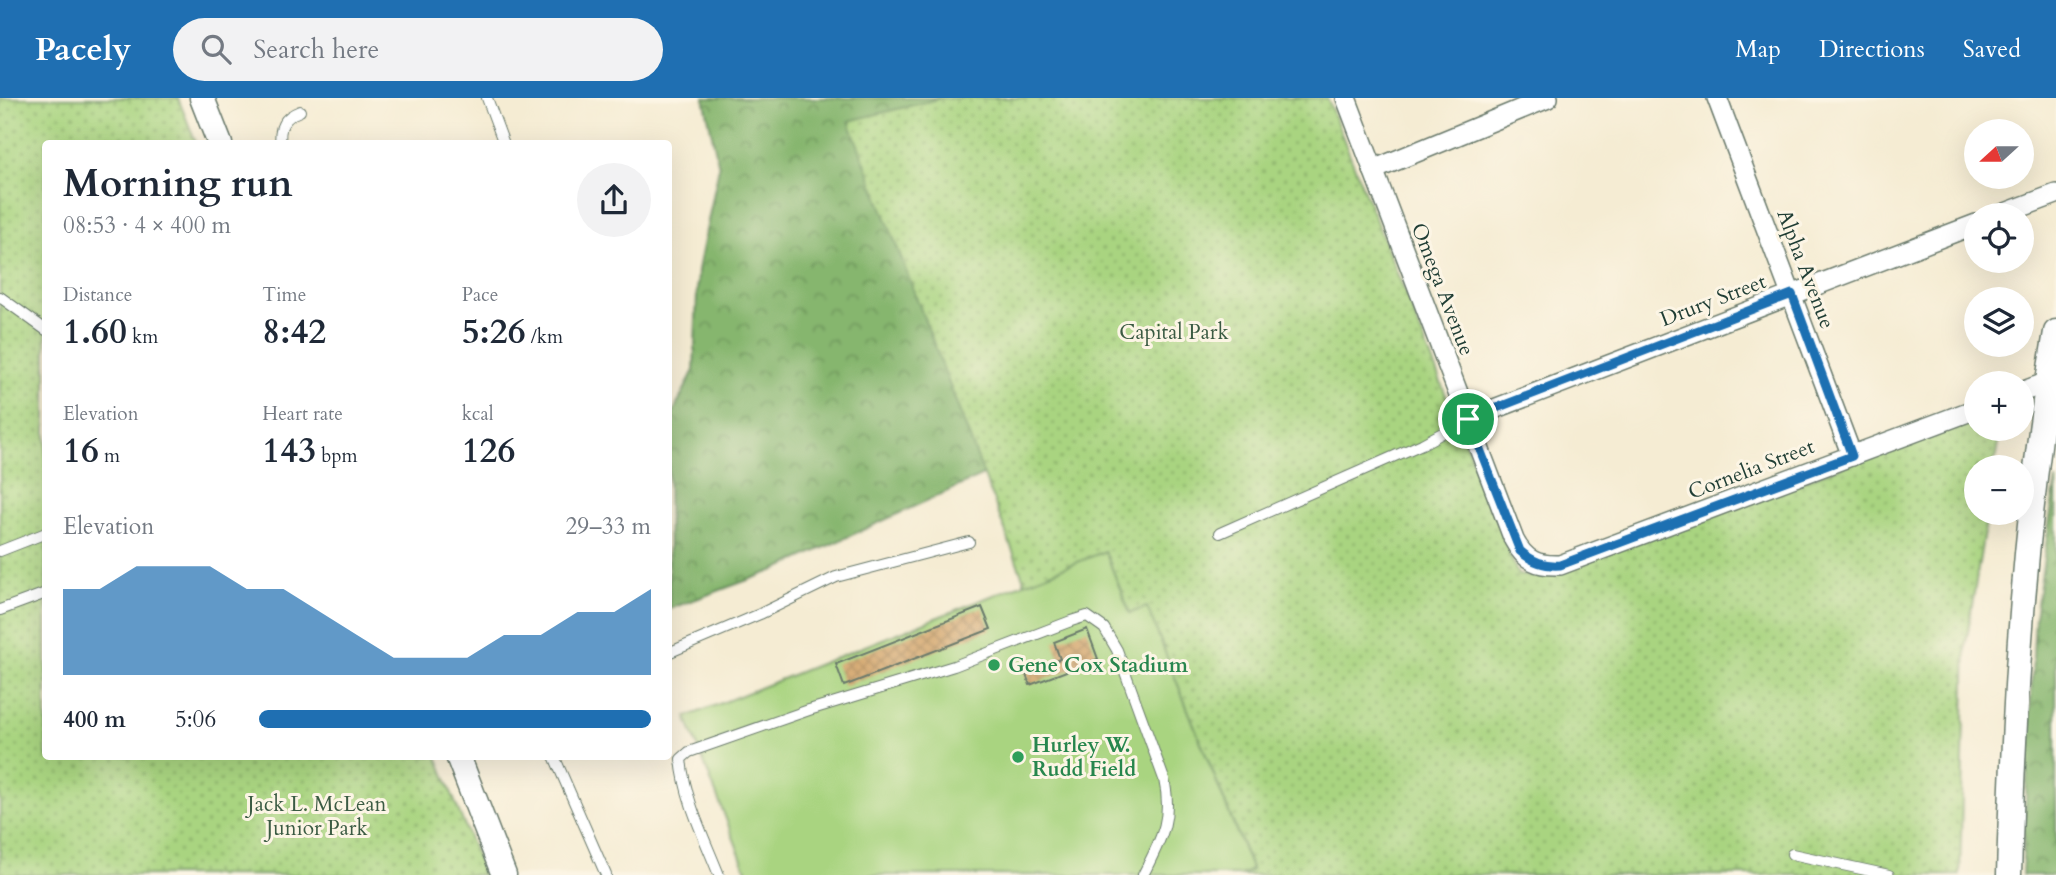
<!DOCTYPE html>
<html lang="en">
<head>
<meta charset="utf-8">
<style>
	:root { --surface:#fff; --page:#f2f2f3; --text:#1f2937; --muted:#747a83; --accent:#1f6fb2 }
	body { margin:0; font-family:Cardo,serif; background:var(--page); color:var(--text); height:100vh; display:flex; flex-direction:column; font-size:26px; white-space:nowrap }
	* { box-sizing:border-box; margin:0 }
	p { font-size:23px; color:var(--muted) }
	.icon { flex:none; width:38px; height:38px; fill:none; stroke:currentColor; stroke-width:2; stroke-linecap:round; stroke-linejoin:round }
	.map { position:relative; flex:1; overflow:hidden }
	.details { position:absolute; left:42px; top:42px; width:630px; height:620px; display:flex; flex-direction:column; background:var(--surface); border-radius:7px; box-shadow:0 7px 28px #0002 }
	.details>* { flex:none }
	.needle { width:46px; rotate:249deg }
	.controls { position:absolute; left:1964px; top:21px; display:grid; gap:14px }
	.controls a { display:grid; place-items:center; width:70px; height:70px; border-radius:50%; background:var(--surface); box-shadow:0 7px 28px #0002; font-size:35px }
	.pin { position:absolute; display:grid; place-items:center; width:60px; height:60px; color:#fff; margin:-30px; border:4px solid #fff; border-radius:50%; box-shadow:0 2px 7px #0007 }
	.round { display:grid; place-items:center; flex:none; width:74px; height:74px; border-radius:37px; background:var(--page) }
	.overview { display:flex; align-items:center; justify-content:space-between; height:119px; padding:0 21px }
	h1 { font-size:38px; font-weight:700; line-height:52px }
	.figures { display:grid; grid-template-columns:repeat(3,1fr); gap:10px; height:119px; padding:7px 21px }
	.figures div { display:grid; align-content:center }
	.figures b { font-size:35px; font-weight:700 }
	.figures small { font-size:19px; font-weight:400 }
	.figures p { font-size:19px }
	.chart { height:196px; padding:14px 21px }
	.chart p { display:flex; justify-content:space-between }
	.chart svg { width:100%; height:126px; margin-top:7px; fill:var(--accent); opacity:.7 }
	ul { padding:0 21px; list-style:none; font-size:23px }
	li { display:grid; grid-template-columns:112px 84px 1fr; align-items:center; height:52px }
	li i { height:18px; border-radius:9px; background:var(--accent) }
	header { display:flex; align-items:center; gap:42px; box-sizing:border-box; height:98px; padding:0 35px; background:var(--accent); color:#fff }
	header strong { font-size:33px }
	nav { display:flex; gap:38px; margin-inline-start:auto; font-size:24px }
	.search { width:490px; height:63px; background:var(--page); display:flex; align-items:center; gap:18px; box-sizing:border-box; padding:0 24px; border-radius:38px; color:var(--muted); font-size:26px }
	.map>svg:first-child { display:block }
	.grass { fill:#a9d480; stroke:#64885a; stroke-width:2 }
	.forest { fill:url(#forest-crowns); stroke:#527a51; stroke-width:2 }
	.park { fill:url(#park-dots); stroke:#64885a; stroke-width:2 }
	.building { fill:url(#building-cross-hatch) }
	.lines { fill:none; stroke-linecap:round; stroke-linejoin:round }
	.service-casing { stroke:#6a7a6c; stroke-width:12 }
	.minor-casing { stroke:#6a7a6c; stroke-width:22 }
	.tertiary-casing { stroke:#6a7a6c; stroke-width:27 }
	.service { stroke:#fff; stroke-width:10 }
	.minor { stroke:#fff; stroke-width:19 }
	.tertiary { stroke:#fff; stroke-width:24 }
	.route-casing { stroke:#fff; stroke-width:14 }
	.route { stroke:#1f6fb2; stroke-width:9 }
	.leisure-dot { fill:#2e9e5b; stroke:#fcf5e5; stroke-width:2.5 }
	.labels { text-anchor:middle; stroke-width:6; stroke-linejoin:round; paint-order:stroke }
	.street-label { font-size:21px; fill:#1f3d34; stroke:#fcf5e5 }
	.park-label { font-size:21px; fill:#3b5b43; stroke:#fcf5e5 }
	.leisure-label { font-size:21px; font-weight:bold; fill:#27864d; stroke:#fcf5e5; text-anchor:start }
</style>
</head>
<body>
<header>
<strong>Pacely</strong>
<div class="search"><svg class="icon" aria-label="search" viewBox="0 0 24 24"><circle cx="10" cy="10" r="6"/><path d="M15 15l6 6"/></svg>Search here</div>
<nav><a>Map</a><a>Directions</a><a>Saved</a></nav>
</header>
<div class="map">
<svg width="2056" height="777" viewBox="0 0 2056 777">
	<defs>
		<pattern id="forest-crowns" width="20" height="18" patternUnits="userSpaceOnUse" patternTransform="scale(1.75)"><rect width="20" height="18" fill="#86b66e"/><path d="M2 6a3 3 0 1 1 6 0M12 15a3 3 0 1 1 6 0" fill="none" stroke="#6d955b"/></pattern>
		<pattern id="park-dots" width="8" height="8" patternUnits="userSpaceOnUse" patternTransform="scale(1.75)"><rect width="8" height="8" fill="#a9d480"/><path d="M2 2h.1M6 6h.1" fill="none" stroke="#89ad6a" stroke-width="1.8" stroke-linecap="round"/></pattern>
		<pattern id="building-cross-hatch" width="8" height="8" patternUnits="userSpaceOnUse" patternTransform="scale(1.75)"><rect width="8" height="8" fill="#d2a368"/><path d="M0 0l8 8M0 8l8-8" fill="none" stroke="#aa8656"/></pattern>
	</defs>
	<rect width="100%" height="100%" fill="#fcf5e5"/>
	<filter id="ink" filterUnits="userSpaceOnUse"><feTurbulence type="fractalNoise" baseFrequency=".0143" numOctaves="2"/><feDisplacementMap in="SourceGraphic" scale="14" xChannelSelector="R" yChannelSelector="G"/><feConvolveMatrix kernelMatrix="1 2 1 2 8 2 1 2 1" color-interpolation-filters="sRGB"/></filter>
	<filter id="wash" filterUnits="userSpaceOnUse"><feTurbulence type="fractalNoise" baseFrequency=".00686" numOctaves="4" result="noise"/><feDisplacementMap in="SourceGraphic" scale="28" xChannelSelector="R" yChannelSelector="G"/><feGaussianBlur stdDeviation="1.57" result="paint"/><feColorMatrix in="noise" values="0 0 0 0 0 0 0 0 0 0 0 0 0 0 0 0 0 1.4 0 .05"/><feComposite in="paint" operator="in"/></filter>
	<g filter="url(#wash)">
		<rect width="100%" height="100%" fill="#f5ecd3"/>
		<path class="grass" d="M 1105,453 L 1130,515 L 1147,508 L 1252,773 L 1240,777 L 748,777 L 686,619 Z"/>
		<g class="forest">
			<path d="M 704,0 L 1325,0 L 1062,341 L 775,472 L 669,511 L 668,325 L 694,272 L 698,172 L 719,69 Z"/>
			<path d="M 2056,381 L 2056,777 L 2022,777 L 2035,519 Z"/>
		</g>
		<g class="park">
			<path d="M 0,0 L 178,0 L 196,45 L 46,46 L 46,658 L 437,658 L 484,777 L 0,777 Z"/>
			<path d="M 942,0 L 1327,0 L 1518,477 L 1543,479 L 1976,319 L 1976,331 L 1997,331 L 1999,339 L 1994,369 L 1976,369 L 1976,415 L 1987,415 L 1966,545 L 1960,777 L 1240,777 L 1252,772 L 1147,509 L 1130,515 L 1105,453 L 1025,485 L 849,23 Z"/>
		</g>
		<g id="blocks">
			<g class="building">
				<path d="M 982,509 L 991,531 L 844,588 L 836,566 Z"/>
				<path d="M 1087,531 L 1098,561 L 1030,587 L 1025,574 L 1060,561 L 1054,544 Z"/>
			</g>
		</g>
	</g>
	<g filter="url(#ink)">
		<use href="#blocks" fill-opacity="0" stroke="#6a7a6c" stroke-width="2"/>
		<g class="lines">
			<g class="service-casing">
				<g id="service">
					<path d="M 487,0 L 504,46"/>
					<path d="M 281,46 C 278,29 284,19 300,13"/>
					<path d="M 0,199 L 46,232"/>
					<path d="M 1220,435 L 1422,346 L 1468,321"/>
					<path d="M 0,453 L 46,435"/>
					<path d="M 0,512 L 46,495"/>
					<path d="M 668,555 L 760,516 L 836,479 L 969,444"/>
					<path d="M 554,658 L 606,777"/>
					<path d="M 1792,756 L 1889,777"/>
					<path d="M 719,777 C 704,739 685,702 681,661 L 689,654 L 809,612 L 954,568 L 1071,523 L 1087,518 L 1104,530 L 1117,552 L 1164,681 C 1173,722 1161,741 1143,777"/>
				</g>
			</g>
			<g class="minor-casing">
				<g id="minor">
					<path d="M 1346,0 L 1514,442 C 1525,463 1538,468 1560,467 L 1976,311"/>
					<path d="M 1717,0 L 1852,358"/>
					<path d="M 1373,72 L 1548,0"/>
					<path d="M 2000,117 L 2056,96"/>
					<path d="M 2021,294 L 2056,281"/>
					<path d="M 1468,321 L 1976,126"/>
				</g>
			</g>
			<g class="tertiary-casing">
				<g id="tertiary">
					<path d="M 202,0 L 220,46"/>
					<path d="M 458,658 L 504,777"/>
					<path d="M 2009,777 C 2014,596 2025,413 2056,234"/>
				</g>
			</g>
			<use href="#service" class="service"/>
			<use href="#minor" class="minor"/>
			<use href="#tertiary" class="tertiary"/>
		</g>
	</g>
	<g class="lines" filter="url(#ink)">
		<g class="route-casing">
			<path id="route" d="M 1792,196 L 1852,358 L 1560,467 C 1544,468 1533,464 1520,453 L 1468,321 Z"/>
		</g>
		<use href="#route" class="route"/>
	</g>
	<g class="leisure-dot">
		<circle cx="994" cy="567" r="7"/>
		<circle cx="1018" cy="659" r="7"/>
	</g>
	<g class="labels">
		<g class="street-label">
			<text transform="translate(1806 171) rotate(69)" y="7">Alpha Avenue</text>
			<text transform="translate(1443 191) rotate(69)" y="7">Omega Avenue</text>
			<text transform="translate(1713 202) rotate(-21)" y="7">Drury Street</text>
			<text transform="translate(1751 371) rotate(-21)" y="7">Cornelia Street</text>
		</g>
		<g class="park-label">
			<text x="1174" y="241">Capital Park</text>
			<text x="317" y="713">Jack L. McLean<tspan x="317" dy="24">Junior Park</tspan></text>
		</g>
		<g class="leisure-label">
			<text x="1008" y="574">Gene Cox Stadium</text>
			<text x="1032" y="654">Hurley W.<tspan x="1032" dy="24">Rudd Field</tspan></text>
		</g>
	</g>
</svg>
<div class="controls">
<a><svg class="needle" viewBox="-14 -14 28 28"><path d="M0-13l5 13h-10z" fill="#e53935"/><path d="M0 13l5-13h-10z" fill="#747a83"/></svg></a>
<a><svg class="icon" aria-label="locate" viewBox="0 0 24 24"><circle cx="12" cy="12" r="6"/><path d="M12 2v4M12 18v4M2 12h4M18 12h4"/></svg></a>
<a><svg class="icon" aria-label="layers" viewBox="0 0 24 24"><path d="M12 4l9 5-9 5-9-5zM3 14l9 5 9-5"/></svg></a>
<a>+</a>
<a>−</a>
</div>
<div class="pin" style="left:1468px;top:321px;background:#1e9e55"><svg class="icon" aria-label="arrive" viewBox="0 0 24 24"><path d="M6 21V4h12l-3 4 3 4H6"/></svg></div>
<section class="details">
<div class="overview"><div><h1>Morning run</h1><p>08:53 · 4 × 400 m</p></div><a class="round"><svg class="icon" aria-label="share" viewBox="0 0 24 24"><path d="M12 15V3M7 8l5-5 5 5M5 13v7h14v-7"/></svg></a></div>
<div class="figures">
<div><p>Distance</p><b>1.60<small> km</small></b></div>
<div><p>Time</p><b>8:42</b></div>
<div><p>Pace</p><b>5:26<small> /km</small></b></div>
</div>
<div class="figures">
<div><p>Elevation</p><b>16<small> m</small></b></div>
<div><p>Heart rate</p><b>143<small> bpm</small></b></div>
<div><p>kcal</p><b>126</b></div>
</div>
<div class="chart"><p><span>Elevation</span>29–33 m</p>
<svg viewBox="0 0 160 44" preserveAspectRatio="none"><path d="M0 44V14L10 14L20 6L30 6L40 6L50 14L60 14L70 22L80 30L90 38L100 38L110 38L120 30L130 30L140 22L150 22L160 14V44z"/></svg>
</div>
<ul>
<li><b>400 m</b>5:06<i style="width:100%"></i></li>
</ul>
</section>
</div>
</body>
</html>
